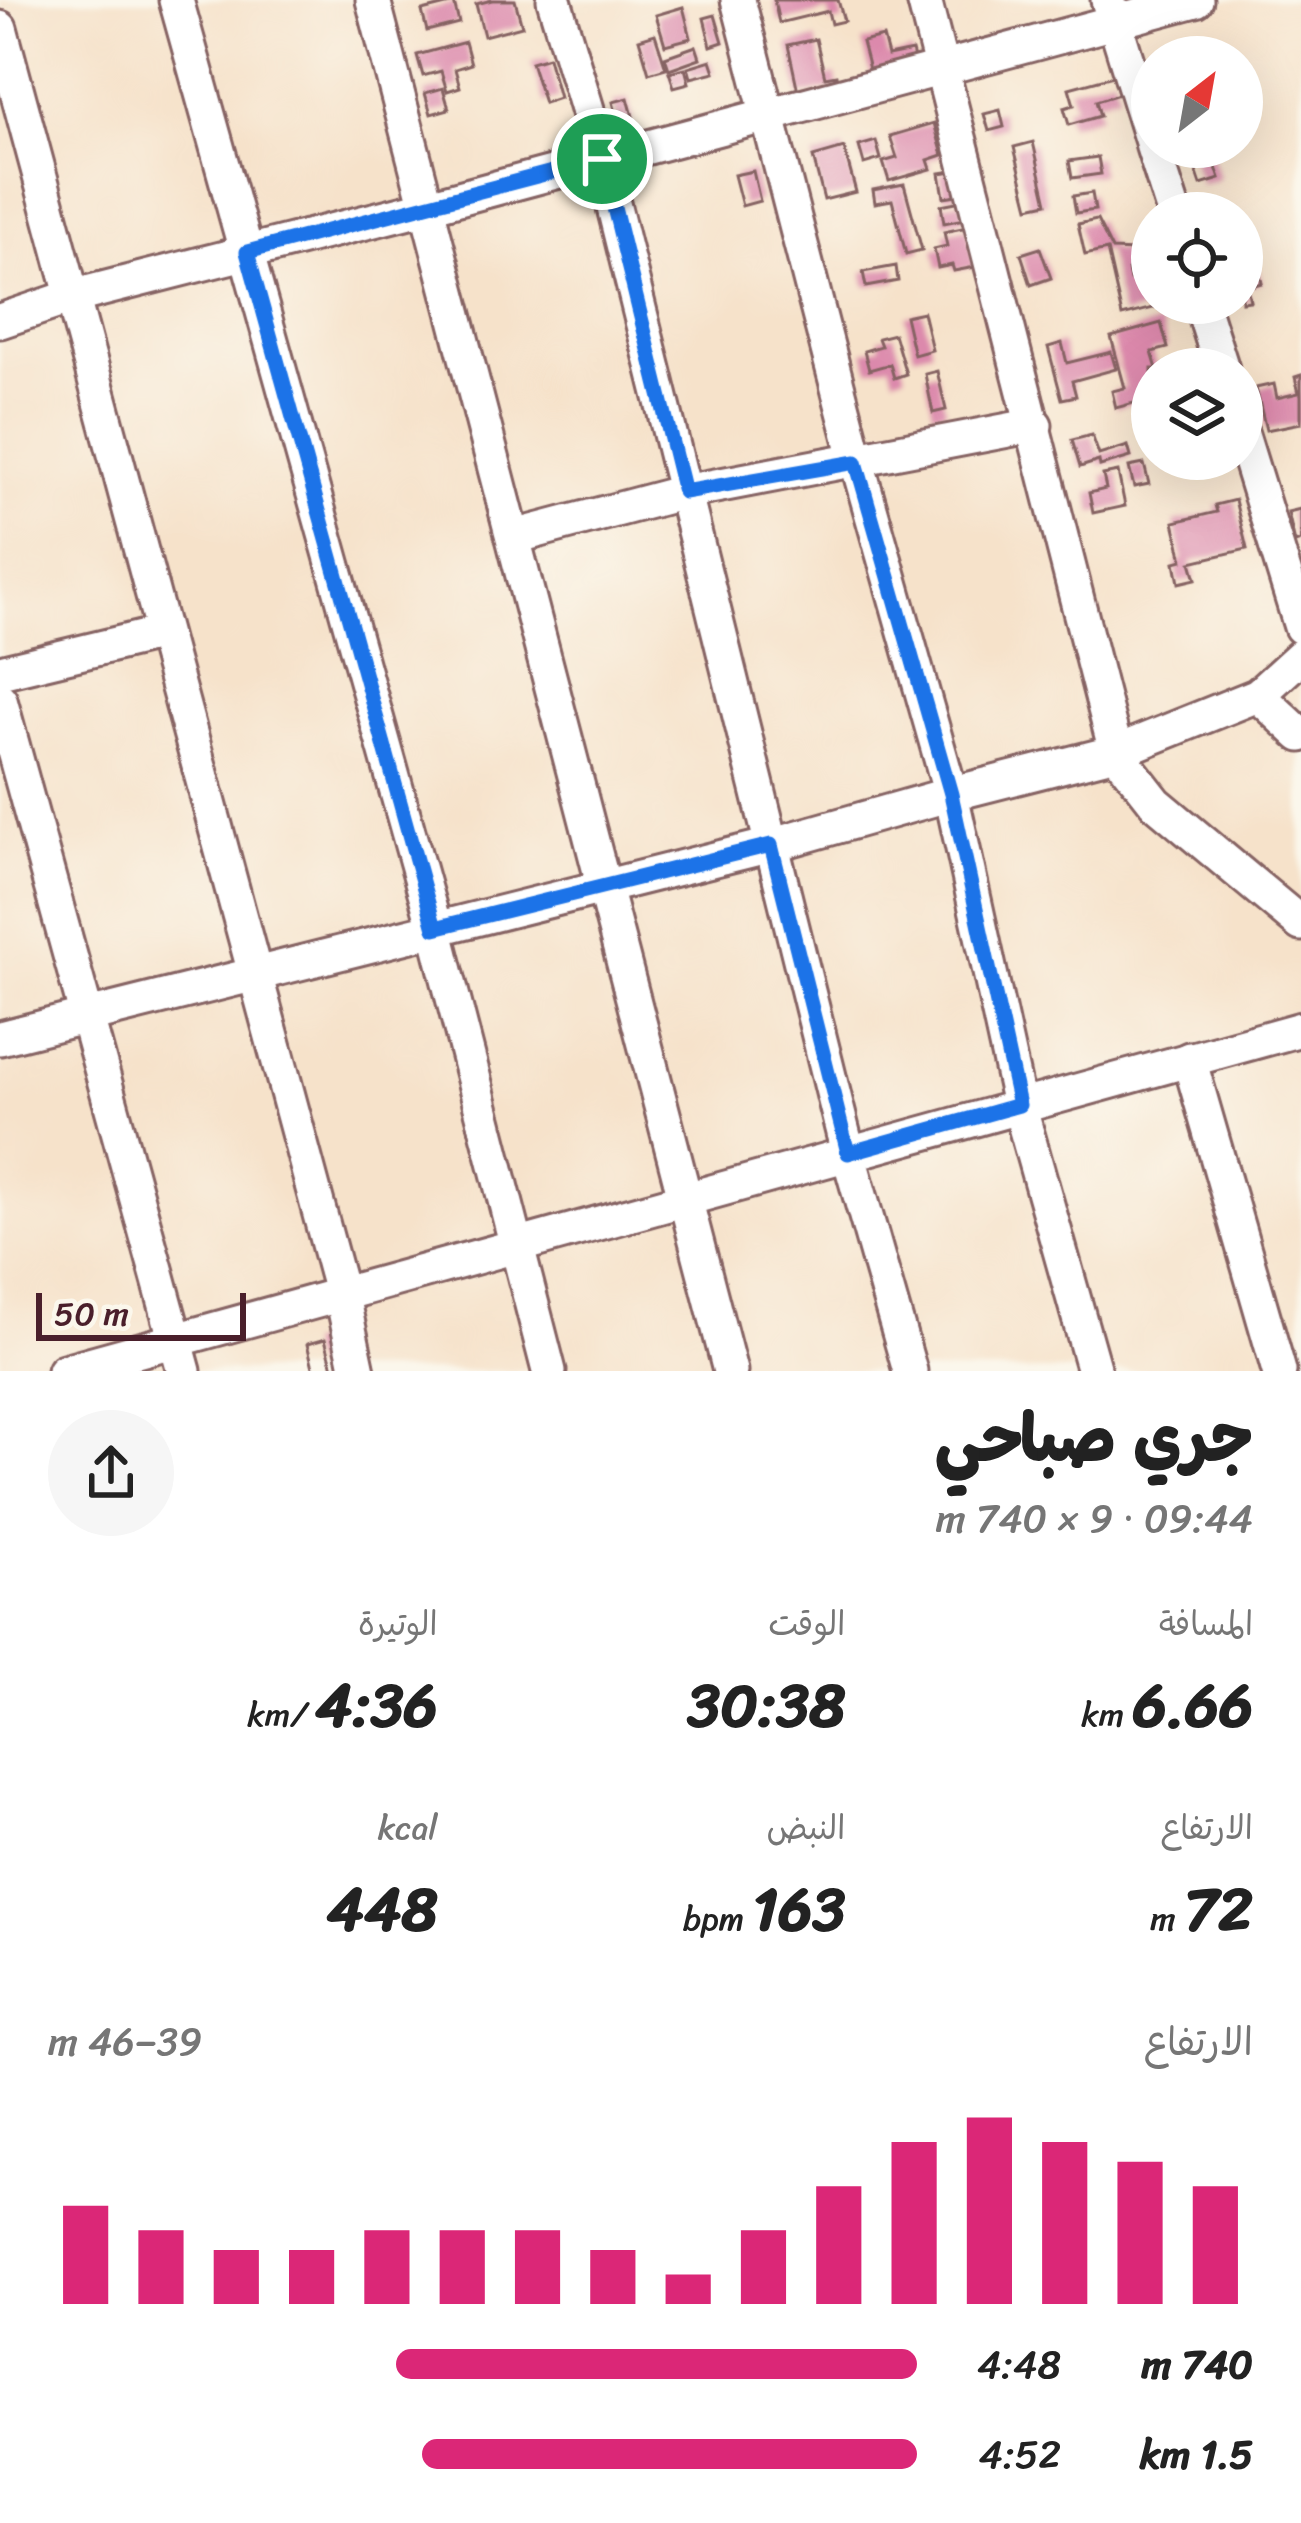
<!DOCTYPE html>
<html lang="ar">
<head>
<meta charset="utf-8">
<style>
	:root { --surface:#fff; --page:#f6f6f6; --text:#222; --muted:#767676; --accent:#db2777 }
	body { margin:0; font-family:Sriracha,"Playpen Sans Arabic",sans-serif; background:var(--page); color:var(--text); direction:rtl; height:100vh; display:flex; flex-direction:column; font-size:45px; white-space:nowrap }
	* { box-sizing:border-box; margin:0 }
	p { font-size:39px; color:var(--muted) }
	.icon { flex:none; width:66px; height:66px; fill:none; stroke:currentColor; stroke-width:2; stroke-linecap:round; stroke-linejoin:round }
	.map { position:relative; height:1371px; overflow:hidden; direction:ltr }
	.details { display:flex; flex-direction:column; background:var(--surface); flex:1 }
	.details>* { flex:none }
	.needle { width:78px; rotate:31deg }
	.tools { position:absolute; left:1131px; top:36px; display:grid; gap:24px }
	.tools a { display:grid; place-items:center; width:132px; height:132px; border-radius:50%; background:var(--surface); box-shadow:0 12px 48px #0002; font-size:60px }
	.scale { position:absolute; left:36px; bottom:30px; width:210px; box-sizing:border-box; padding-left:12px; border:6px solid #4a1f2b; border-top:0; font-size:33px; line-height:42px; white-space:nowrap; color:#4a1f2b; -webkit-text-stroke:9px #fbf7ec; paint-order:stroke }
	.pin { position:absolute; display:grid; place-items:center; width:102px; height:102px; color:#fff; margin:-51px; border:6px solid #fff; border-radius:50%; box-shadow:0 3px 12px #0007 }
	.round { display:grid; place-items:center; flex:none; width:126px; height:126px; border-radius:63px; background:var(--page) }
	.headline { display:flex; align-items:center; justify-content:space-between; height:204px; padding:0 48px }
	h1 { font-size:66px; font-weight:800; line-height:90px }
	.stats { display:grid; grid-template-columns:repeat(3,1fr); gap:18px; height:204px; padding:12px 48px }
	.stats div { display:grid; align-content:center }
	.stats b { font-size:60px; font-weight:800 }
	.stats small { font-size:33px; font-weight:400 }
	.stats p { font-size:33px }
	.chart { height:336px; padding:24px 48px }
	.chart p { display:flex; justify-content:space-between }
	.chart svg { width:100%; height:216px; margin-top:12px; stroke:var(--accent); stroke-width:6 }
	ul { padding:0 48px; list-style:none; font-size:39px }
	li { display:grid; grid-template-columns:192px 144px 1fr; align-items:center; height:90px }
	li i { height:30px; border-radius:15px; background:var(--accent) }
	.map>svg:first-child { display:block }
	.building { fill:#dc89ac }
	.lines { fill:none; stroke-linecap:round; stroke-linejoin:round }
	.street-casing { stroke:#866363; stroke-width:39 }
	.street { stroke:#fff; stroke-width:33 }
	.route-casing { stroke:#fff; stroke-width:24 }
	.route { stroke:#1a73e8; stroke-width:15 }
</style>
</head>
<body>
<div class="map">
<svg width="1301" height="1371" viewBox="0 0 1301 1371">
	<rect width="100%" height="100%" fill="#fbf7ec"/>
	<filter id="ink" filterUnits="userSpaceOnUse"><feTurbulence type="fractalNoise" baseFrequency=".00833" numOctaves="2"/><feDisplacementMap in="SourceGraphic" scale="24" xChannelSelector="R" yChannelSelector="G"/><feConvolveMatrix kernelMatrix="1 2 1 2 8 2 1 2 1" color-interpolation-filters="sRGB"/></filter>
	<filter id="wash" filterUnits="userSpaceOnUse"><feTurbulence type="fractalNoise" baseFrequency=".004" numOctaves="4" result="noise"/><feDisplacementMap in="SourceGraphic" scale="48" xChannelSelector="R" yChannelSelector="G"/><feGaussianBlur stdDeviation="2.7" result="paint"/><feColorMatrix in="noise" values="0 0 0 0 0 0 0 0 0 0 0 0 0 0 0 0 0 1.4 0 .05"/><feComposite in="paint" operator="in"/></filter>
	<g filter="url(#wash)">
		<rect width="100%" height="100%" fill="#f6e2ca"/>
		<g id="blocks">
			<g class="building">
				<path d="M 492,0 L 515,0 L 522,26 L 484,36 L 476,4 Z"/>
				<path d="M 774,0 L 838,0 L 844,21 L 831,24 L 828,11 L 779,23 Z"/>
				<path d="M 454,3 L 459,23 L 427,31 L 422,11 Z"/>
				<path d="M 683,7 L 691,38 L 665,45 L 656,15 Z"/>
				<path d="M 715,15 L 723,42 L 711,46 L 704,18 Z"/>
				<path d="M 655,34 L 666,68 L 649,73 L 639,39 Z"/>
				<path d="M 883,37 L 888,56 L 912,51 L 917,70 L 872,81 L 862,42 Z"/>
				<path d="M 816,39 L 825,77 L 836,75 L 838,87 L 799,96 L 788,45 Z"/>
				<path d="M 465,42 L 471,64 L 455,69 L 460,87 L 447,91 L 441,71 L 423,76 L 417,55 Z"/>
				<path d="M 696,46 L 700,58 L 669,69 L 665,57 Z"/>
				<path d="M 548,57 L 559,98 L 544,103 L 531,62 Z"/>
				<path d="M 711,60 L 715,72 L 691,78 L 688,67 Z"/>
				<path d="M 685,68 L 689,83 L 674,87 L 669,72 Z"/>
				<path d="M 1113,76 L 1119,94 L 1096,101 L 1100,116 L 1069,125 L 1064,108 L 1074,105 L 1069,88 Z"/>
				<path d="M 443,88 L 449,109 L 431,114 L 425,93 Z"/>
				<path d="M 628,98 L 634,120 L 619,124 L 613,102 Z"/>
				<path d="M 1000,110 L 1004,127 L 989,131 L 984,114 Z"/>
				<path d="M 934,123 L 943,155 L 928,160 L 931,169 L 889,181 L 883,162 L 897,158 L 890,136 Z"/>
				<path d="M 876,141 L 881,159 L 864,164 L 859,146 Z"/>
				<path d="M 1033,142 L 1047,203 L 1029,207 L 1014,147 Z"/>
				<path d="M 1188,147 L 1209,147 L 1220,179 L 1201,185 Z"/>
				<path d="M 844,148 L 856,192 L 824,200 L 813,157 Z"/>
				<path d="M 1098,157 L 1101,174 L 1072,178 L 1069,161 Z"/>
				<path d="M 753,171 L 760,201 L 742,206 L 734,175 Z"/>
				<path d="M 953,171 L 957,195 L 944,197 L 940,173 Z"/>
				<path d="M 904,184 L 922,250 L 906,254 L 892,200 L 875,203 L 873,190 Z"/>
				<path d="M 1092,193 L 1095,210 L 1076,213 L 1073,196 Z"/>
				<path d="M 961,201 L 964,219 L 944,223 L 941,205 Z"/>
				<path d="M 1097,220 L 1112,250 L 1135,251 L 1138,263 L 1128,270 L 1130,280 L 1146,276 L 1148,283 L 1152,283 L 1152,303 L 1165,305 L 1122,316 L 1107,250 L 1085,255 L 1078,224 Z"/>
				<path d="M 967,227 L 975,267 L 954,271 L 952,265 L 938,268 L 934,249 L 947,246 L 944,232 Z"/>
				<path d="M 1040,248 L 1051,278 L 1031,285 L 1021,254 Z"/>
				<path d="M 1254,251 L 1262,283 L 1247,287 L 1250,301 L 1242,302 L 1242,254 Z"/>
				<path d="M 896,266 L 898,281 L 866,287 L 863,272 Z"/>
				<path d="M 923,312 L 932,350 L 914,355 L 905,316 Z"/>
				<path d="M 1161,323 L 1168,348 L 1152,352 L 1157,369 L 1152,369 L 1152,398 L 1116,408 L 1112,391 L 1125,388 L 1111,337 Z"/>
				<path d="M 894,334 L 906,374 L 894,378 L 890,364 L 869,370 L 864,351 L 881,346 L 878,338 Z"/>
				<path d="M 1062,343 L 1067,363 L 1111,352 L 1116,369 L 1072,381 L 1076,396 L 1062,399 L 1048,347 Z"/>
				<path d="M 937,371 L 946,410 L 933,413 L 925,374 Z"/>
				<path d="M 1301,375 L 1301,423 L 1266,430 L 1256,388 L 1274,384 L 1277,398 L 1299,393 L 1295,377 Z"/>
				<path d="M 1092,435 L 1099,455 L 1128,446 L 1131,457 L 1100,466 L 1099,461 L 1080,467 L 1072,440 Z"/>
				<path d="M 1144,464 L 1149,484 L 1134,487 L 1129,467 Z"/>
				<path d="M 1118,472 L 1125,506 L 1093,513 L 1089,493 L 1106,489 L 1103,475 Z"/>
				<path d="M 1235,500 L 1247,549 L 1191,562 L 1196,579 L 1179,583 L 1175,562 L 1183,560 L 1174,522 L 1217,512 L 1215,505 Z"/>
				<path d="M 1301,509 L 1301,541 L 1295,543 L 1288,512 Z"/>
				<path d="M 325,1339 L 334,1371 L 314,1371 L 307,1344 Z"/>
			</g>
		</g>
	</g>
	<g filter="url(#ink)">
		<use href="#blocks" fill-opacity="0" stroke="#866363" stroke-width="3"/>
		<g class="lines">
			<g class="street-casing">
				<g id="street">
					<path d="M 176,0 L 435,928 L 549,1371"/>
					<path d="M 373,0 L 730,1371"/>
					<path d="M 554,0 L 602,159 L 848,1153 L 910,1371"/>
					<path d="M 738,0 L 857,462 L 951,794 L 1019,1105 L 1094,1371"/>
					<path d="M 924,0 L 1116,752 L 1258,695 L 1301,656"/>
					<path d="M 1108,0 L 1152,142"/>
					<path d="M 0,28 L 342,1296 L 358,1371"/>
					<path d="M 1153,147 L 1174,213"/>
					<path d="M 1201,303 L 1222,369"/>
					<path d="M 0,321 L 71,297 L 429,206 L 1196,0"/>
					<path d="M 1242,435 L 1301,627"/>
					<path d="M 514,537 L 684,492 L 1035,425"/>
					<path d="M 0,672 L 162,633"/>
					<path d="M 1258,695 L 1301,735"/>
					<path d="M 0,700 L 184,1371"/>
					<path d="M 0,1038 L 771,845 L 951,794 L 1116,752 L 1156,803 L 1301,924"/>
					<path d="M 1189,1059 L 1279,1371"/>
					<path d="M 64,1371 L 1301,1029"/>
				</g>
			</g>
			<use href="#street" class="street"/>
		</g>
	</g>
	<g class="lines" filter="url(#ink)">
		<g class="route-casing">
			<path id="route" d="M 602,159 L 684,492 L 856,462 L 951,794 L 1019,1105 L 848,1153 L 771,845 L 435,928 L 247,252 Z"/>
		</g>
		<use href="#route" class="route"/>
	</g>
</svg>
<div class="tools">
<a><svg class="needle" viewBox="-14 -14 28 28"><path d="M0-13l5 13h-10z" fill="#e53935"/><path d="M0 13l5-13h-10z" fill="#767676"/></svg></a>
<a><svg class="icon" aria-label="locate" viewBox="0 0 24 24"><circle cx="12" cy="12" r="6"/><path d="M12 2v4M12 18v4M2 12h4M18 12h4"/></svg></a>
<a><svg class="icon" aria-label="layers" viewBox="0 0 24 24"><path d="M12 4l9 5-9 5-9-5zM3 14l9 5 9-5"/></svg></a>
</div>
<div class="scale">50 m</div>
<div class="pin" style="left:602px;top:159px;background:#1e9e55"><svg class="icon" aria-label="arrive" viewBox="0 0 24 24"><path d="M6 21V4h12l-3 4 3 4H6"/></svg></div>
</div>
<section class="details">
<div class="headline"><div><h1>جري صباحي</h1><p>09:44 · 9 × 740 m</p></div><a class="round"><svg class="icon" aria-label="share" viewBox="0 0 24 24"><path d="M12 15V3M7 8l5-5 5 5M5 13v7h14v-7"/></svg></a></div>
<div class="stats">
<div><p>المسافة</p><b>6.66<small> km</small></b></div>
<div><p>الوقت</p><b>30:38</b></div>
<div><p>الوتيرة</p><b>4:36<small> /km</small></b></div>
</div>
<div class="stats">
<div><p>الارتفاع</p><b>72<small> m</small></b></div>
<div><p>النبض</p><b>163<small> bpm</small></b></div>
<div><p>kcal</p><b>448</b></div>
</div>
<div class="chart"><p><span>الارتفاع</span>39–46 m</p>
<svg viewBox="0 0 160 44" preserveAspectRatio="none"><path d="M5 44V24M15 44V29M25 44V33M35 44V33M45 44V29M55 44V29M65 44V29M75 44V33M85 44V38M95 44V29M105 44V20M115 44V11M125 44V6M135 44V11M145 44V15M155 44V20"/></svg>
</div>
<ul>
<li><b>740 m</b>4:48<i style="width:60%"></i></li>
<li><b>1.5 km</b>4:52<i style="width:57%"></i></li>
</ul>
</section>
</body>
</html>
